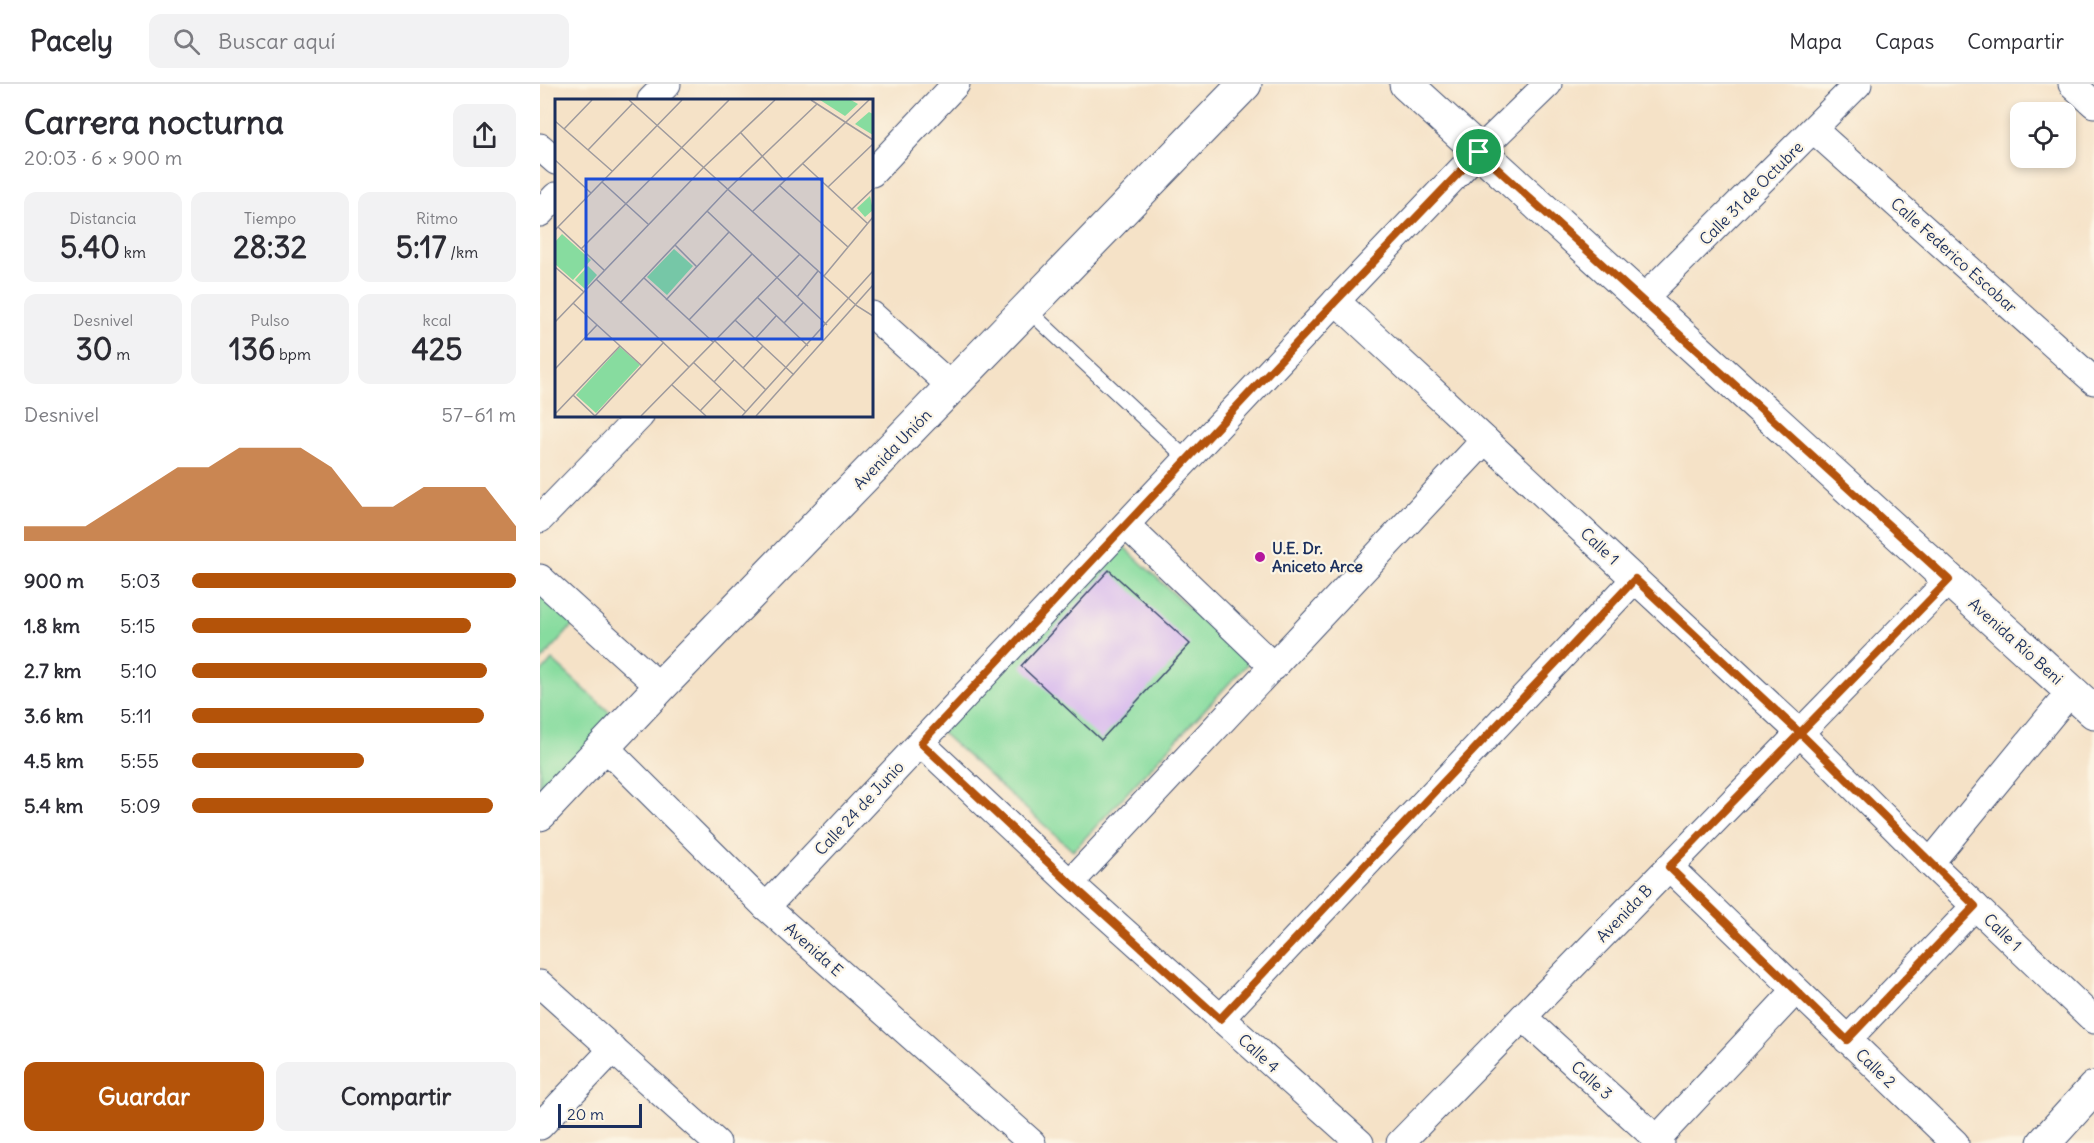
<!DOCTYPE html>
<html lang="es">
<head>
<meta charset="utf-8">
<style>
	:root { --surface:#fff; --page:#f2f2f3; --text:#2b2b33; --muted:#7c7c81; --line:#e1e1e2; --accent:#b45309 }
	body { margin:0; font-family:Delius,sans-serif; background:var(--page); color:var(--text); height:100vh; display:flex; flex-direction:column; font-size:22px; white-space:nowrap }
	* { box-sizing:border-box; margin:0 }
	p { font-size:20px; color:var(--muted) }
	.icon { flex:none; width:33px; height:33px; fill:none; stroke:currentColor; stroke-width:2; stroke-linecap:round; stroke-linejoin:round }
	.map { position:relative; flex:1; overflow:hidden }
	.details { display:flex; flex-direction:column; background:var(--surface); width:540px }
	.details>* { flex:none }
	.buttons { position:absolute; left:1470px; top:18px; display:grid; gap:12px }
	.buttons a { display:grid; place-items:center; width:66px; height:66px; border-radius:12px; background:var(--surface); box-shadow:0 3px 9px #0003; font-size:30px }
	.scale { position:absolute; left:18px; bottom:15px; width:84px; box-sizing:border-box; padding-left:6px; border:3px solid #1b2f5e; border-top:0; font-size:16px; line-height:21px; white-space:nowrap; color:#1b2f5e; -webkit-text-stroke:4px #fcf5e5; paint-order:stroke }
	.pin { position:absolute; display:grid; place-items:center; width:51px; height:51px; color:#fff; margin:-26px; border:3px solid #fff; border-radius:50%; box-shadow:0 2px 6px #0007 }
	.round { display:grid; place-items:center; flex:none; width:63px; height:63px; border-radius:12px; background:var(--page) }
	.head { display:flex; align-items:center; justify-content:space-between; height:102px; padding:0 24px }
	h1 { font-size:33px; font-weight:700; line-height:45px }
	.metrics { display:grid; grid-template-columns:repeat(3,1fr); gap:9px; height:102px; padding:6px 24px }
	.metrics div { display:grid; align-content:center; border-radius:12px; background:var(--page); text-align:center }
	.metrics b { font-size:30px; font-weight:700 }
	.metrics small { font-size:16px; font-weight:400 }
	.metrics p { font-size:16px }
	.chart { height:168px; padding:12px 24px }
	.chart p { display:flex; justify-content:space-between }
	.chart svg { width:100%; height:108px; margin-top:6px; fill:var(--accent); opacity:.7 }
	.primary-button { display:flex; gap:12px; margin-top:auto; padding:12px 24px }
	.primary-button a { flex:1; height:69px; border-radius:12px; background:var(--accent); color:#fff; font-size:24px; font-weight:700; line-height:69px; text-align:center }
	.primary-button a+a { background:var(--page); color:var(--text) }
	ul { padding:0 24px; list-style:none; font-size:20px }
	li { display:grid; grid-template-columns:96px 72px 1fr; align-items:center; height:45px }
	li i { height:15px; border-radius:8px; background:var(--accent) }
	header { display:flex; align-items:center; gap:36px; box-sizing:border-box; height:84px; padding:0 30px; background:var(--surface); border-bottom:2px solid var(--line) }
	header strong { font-size:28px }
	nav { display:flex; gap:33px; margin-inline-start:auto; font-size:21px }
	.search { width:420px; height:54px; background:var(--page); display:flex; align-items:center; gap:15px; box-sizing:border-box; padding:0 21px; border-radius:12px; color:var(--muted); font-size:22px }
	main { display:flex; flex:1; min-height:0 }
	.map>svg:first-child { display:block }
	.green { fill:#87dc9f; stroke:#51867e; stroke-width:1.5 }
	.building { fill:#d0aef0 }
	.lines { fill:none; stroke-linecap:round; stroke-linejoin:round }
	.service-casing { stroke:#3c4a6e; stroke-width:16 }
	.minor-casing { stroke:#3c4a6e; stroke-width:29 }
	.tertiary-casing { stroke:#3c4a6e; stroke-width:35 }
	.primary-casing { stroke:#3c4a6e; stroke-width:35 }
	.service { stroke:#fff; stroke-width:14 }
	.minor { stroke:#fff; stroke-width:27 }
	.tertiary { stroke:#fff; stroke-width:33 }
	.primary { stroke:#fff; stroke-width:33 }
	.route-casing { stroke:#fff; stroke-width:12 }
	.route { stroke:#b45309; stroke-width:8 }
	.poi-dot { fill:#b5179e; stroke:#fcf5e5; stroke-width:2 }
	.labels { text-anchor:middle; stroke-width:4.5; stroke-linejoin:round; paint-order:stroke }
	.street-label { font-size:16px; fill:#1b2f5e; stroke:#fcf5e5 }
	.poi-label { font-size:16px; font-weight:bold; fill:#1b2f5e; stroke:#fcf5e5; text-anchor:start }
	.inset-road { fill:none; stroke:#9e9a9d; stroke-width:1.5 }
	.view { fill:#1d4ed8; fill-opacity:0.15; stroke:#1d4ed8; stroke-width:3 }
	.inset-edge { fill:none; stroke:#1b2f5e; stroke-width:3 }
</style>
</head>
<body>
<header>
<strong>Pacely</strong>
<div class="search"><svg class="icon" aria-label="search" viewBox="0 0 24 24"><circle cx="10" cy="10" r="6"/><path d="M15 15l6 6"/></svg>Buscar aquí</div>
<nav><a>Mapa</a><a>Capas</a><a>Compartir</a></nav>
</header>
<main>
<section class="details">
<div class="head"><div><h1>Carrera nocturna</h1><p>20:03 · 6 × 900 m</p></div><a class="round"><svg class="icon" aria-label="share" viewBox="0 0 24 24"><path d="M12 15V3M7 8l5-5 5 5M5 13v7h14v-7"/></svg></a></div>
<div class="metrics">
<div><p>Distancia</p><b>5.40<small> km</small></b></div>
<div><p>Tiempo</p><b>28:32</b></div>
<div><p>Ritmo</p><b>5:17<small> /km</small></b></div>
</div>
<div class="metrics">
<div><p>Desnivel</p><b>30<small> m</small></b></div>
<div><p>Pulso</p><b>136<small> bpm</small></b></div>
<div><p>kcal</p><b>425</b></div>
</div>
<div class="chart"><p><span>Desnivel</span>57–61 m</p>
<svg viewBox="0 0 160 44" preserveAspectRatio="none"><path d="M0 44V38L10 38L20 38L30 30L40 22L50 14L60 14L70 6L80 6L90 6L100 14L110 30L120 30L130 22L140 22L150 22L160 38V44z"/></svg>
</div>
<ul>
<li><b>900 m</b>5:03<i style="width:100%"></i></li>
<li><b>1.8 km</b>5:15<i style="width:86%"></i></li>
<li><b>2.7 km</b>5:10<i style="width:91%"></i></li>
<li><b>3.6 km</b>5:11<i style="width:90%"></i></li>
<li><b>4.5 km</b>5:55<i style="width:53%"></i></li>
<li><b>5.4 km</b>5:09<i style="width:93%"></i></li>
</ul>
<div class="primary-button"><a>Guardar</a><a>Compartir</a></div>
</section>
<div class="map">
<svg width="1554" height="1059" viewBox="0 0 1554 1059">
	<rect width="100%" height="100%" fill="#fcf5e5"/>
	<filter id="ink" filterUnits="userSpaceOnUse"><feTurbulence type="fractalNoise" baseFrequency=".0167" numOctaves="2"/><feDisplacementMap in="SourceGraphic" scale="12" xChannelSelector="R" yChannelSelector="G"/><feConvolveMatrix kernelMatrix="1 2 1 2 8 2 1 2 1" color-interpolation-filters="sRGB"/></filter>
	<filter id="wash" filterUnits="userSpaceOnUse"><feTurbulence type="fractalNoise" baseFrequency=".008" numOctaves="4" result="noise"/><feDisplacementMap in="SourceGraphic" scale="24" xChannelSelector="R" yChannelSelector="G"/><feGaussianBlur stdDeviation="1.35" result="paint"/><feColorMatrix in="noise" values="0 0 0 0 0 0 0 0 0 0 0 0 0 0 0 0 0 1.4 0 .05"/><feComposite in="paint" operator="in"/></filter>
	<g filter="url(#wash)">
		<rect width="100%" height="100%" fill="#f5e2c7"/>
		<g class="green">
			<path d="M 583,462 L 708,579 L 533,767 L 401,648 Z"/>
			<path d="M 0,509 L 34,540 L 0,578 Z"/>
			<path d="M 12,576 L 77,635 L 0,718 L 0,590 Z"/>
		</g>
		<g id="blocks">
			<path class="building" d="M 569,486 L 650,560 L 561,656 L 481,582 Z"/>
		</g>
	</g>
	<g filter="url(#ink)">
		<use href="#blocks" fill-opacity="0" stroke="#3c4a6e" stroke-width="1.5"/>
		<g class="lines">
			<g class="service-casing">
				<path id="service" d="M 487,225 L 648,376"/>
			</g>
			<g class="minor-casing">
				<g id="minor">
					<path d="M 1532,0 L 1554,20"/>
					<path d="M 111,16 L 127,0"/>
					<path d="M 1274,46 L 1554,297"/>
					<path d="M 0,63 L 16,77"/>
					<path d="M 332,89 L 416,0"/>
					<path d="M 0,129 L 16,112"/>
					<path d="M 1102,216 L 1318,0"/>
					<path d="M 796,217 L 1260,649 L 1390,779 L 1554,936"/>
					<path d="M 332,231 L 412,303"/>
					<path d="M 0,435 L 100,332"/>
					<path d="M 586,441 L 734,583"/>
					<path d="M 0,494 L 120,603"/>
					<path d="M 381,659 L 530,799 L 820,1059"/>
					<path d="M 64,662 L 226,823 L 492,1059"/>
					<path d="M 1390,779 L 1531,607"/>
					<path d="M 1129,783 L 1415,1059"/>
					<path d="M 530,799 L 945,356"/>
					<path d="M 226,823 L 796,217 L 939,67 L 1008,0"/>
					<path d="M 0,900 L 177,1059"/>
					<path d="M 983,933 L 1121,1059"/>
					<path d="M 680,935 L 1095,495"/>
					<path d="M 1307,956 L 1435,822"/>
					<path d="M 0,1042 L 73,965"/>
					<path d="M 1117,1055 L 1255,907"/>
					<path d="M 860,1059 L 1409,496"/>
				</g>
			</g>
			<g class="tertiary-casing">
				<g id="tertiary">
					<path d="M 866,0 L 1554,628"/>
					<path d="M 0,730 L 120,603 L 705,0"/>
				</g>
			</g>
			<g class="primary-casing">
				<path id="primary" d="M 1504,1059 L 1554,1004"/>
			</g>
			<use href="#service" class="service"/>
			<use href="#minor" class="minor"/>
			<use href="#tertiary" class="tertiary"/>
			<use href="#primary" class="primary"/>
		</g>
	</g>
	<g class="lines" filter="url(#ink)">
		<g class="route-casing">
			<path id="route" d="M 939,68 L 796,217 L 381,659 L 530,799 L 680,935 L 1095,495 L 1260,649 L 1435,822 L 1307,956 L 1129,783 C 1222,688 1316,592 1409,496 L 939,68"/>
		</g>
		<use href="#route" class="route"/>
	</g>
	<circle class="poi-dot" cx="720" cy="473" r="6"/>
	<g class="labels">
		<g class="street-label">
			<text transform="translate(1211 109) rotate(-45)" y="6">Calle 31 de Octubre</text>
			<text transform="translate(1414 171) rotate(42)" y="6">Calle Federico Escobar</text>
			<text transform="translate(352 365) rotate(-46)" y="6">Avenida Unión</text>
			<text transform="translate(1060 462) rotate(43)" y="6">Calle 1</text>
			<text transform="translate(1476 557) rotate(42)" y="6">Avenida Río Beni</text>
			<text transform="translate(319 724) rotate(-47)" y="6">Calle 24 de Junio</text>
			<text transform="translate(1084 829) rotate(-46)" y="6">Avenida B</text>
			<text transform="translate(1463 848) rotate(44)" y="6">Calle 1</text>
			<text transform="translate(274 865) rotate(42)" y="6">Avenida E</text>
			<text transform="translate(719 969) rotate(42)" y="6">Calle 4</text>
			<text transform="translate(1336 984) rotate(44)" y="6">Calle 2</text>
			<text transform="translate(1052 996) rotate(42)" y="6">Calle 3</text>
		</g>
		<g class="poi-label">
			<text x="732" y="470">U.E. Dr.<tspan x="732" dy="18">Aniceto Arce</tspan></text>
		</g>
	</g>
	<g transform="translate(15 15)">
		<rect width="318" height="318" fill="#f5e2c7"/>
		<path d="M 265,1 L 296,1 L 303,5 L 290,17 ZM 314,13 L 318,15 L 318,36 L 300,25 ZM 315,97 L 318,111 L 310,118 L 302,109 ZM 7,135 L 36,161 L 18,181 L 0,165 L 0,143 ZM 119,150 L 138,167 L 112,196 L 92,178 ZM 33,167 L 42,176 L 30,190 L 20,181 ZM 65,248 L 85,266 L 41,314 L 21,296 Z" fill="#87dc9f"/>
		<path class="inset-road" d="M 74,1 L 302,207 L 318,217M 256,1 L 318,41M 0,22 L 57,72M 9,30 L 37,1M 186,34 L 229,81M 33,51 L 78,4M 0,61 L 36,94M 247,64 L 312,124M 47,83 L 93,125M 224,86 L 293,148M 273,88 L 318,45M 296,111 L 318,90M 152,112 L 272,226M 198,112 L 314,1M 3,128 L 49,171M 0,131 L 127,1M 120,146 L 142,168M 26,150 L 174,1M 0,168 L 29,193M 269,177 L 318,118M 89,179 L 158,243M 41,180 L 134,268M 202,198 L 253,247M 242,198 L 263,172M 111,201 L 174,133M 18,204 L 87,267M 65,204 L 173,90 L 262,5M 134,221 L 197,155M 180,221 L 239,276M 0,223 L 149,68 L 220,1M 229,224 L 248,204M 200,240 L 221,217M 160,242 L 211,291M 138,263 L 191,313M 188,269 L 208,247M 0,270 L 42,226M 159,283 L 179,261M 117,286 L 151,317M 18,296 L 40,317M 145,312 L 166,290M 1,314 L 65,247M 40,317 L 109,243M 86,317 L 245,155M 187,317 L 318,172M 201,317 L 318,186"/>
		<path class="view" d="M 31,80 L 267,80 L 267,240 L 31,240 Z"/>
		<rect width="318" height="318" class="inset-edge"/>
	</g>
</svg>
<div class="buttons">
<a><svg class="icon" aria-label="locate" viewBox="0 0 24 24"><circle cx="12" cy="12" r="6"/><path d="M12 2v4M12 18v4M2 12h4M18 12h4"/></svg></a>
</div>
<div class="scale">20 m</div>
<div class="pin" style="left:939px;top:68px;background:#1e9e55"><svg class="icon" aria-label="arrive" viewBox="0 0 24 24"><path d="M6 21V4h12l-3 4 3 4H6"/></svg></div>
</div>
</main>
</body>
</html>
